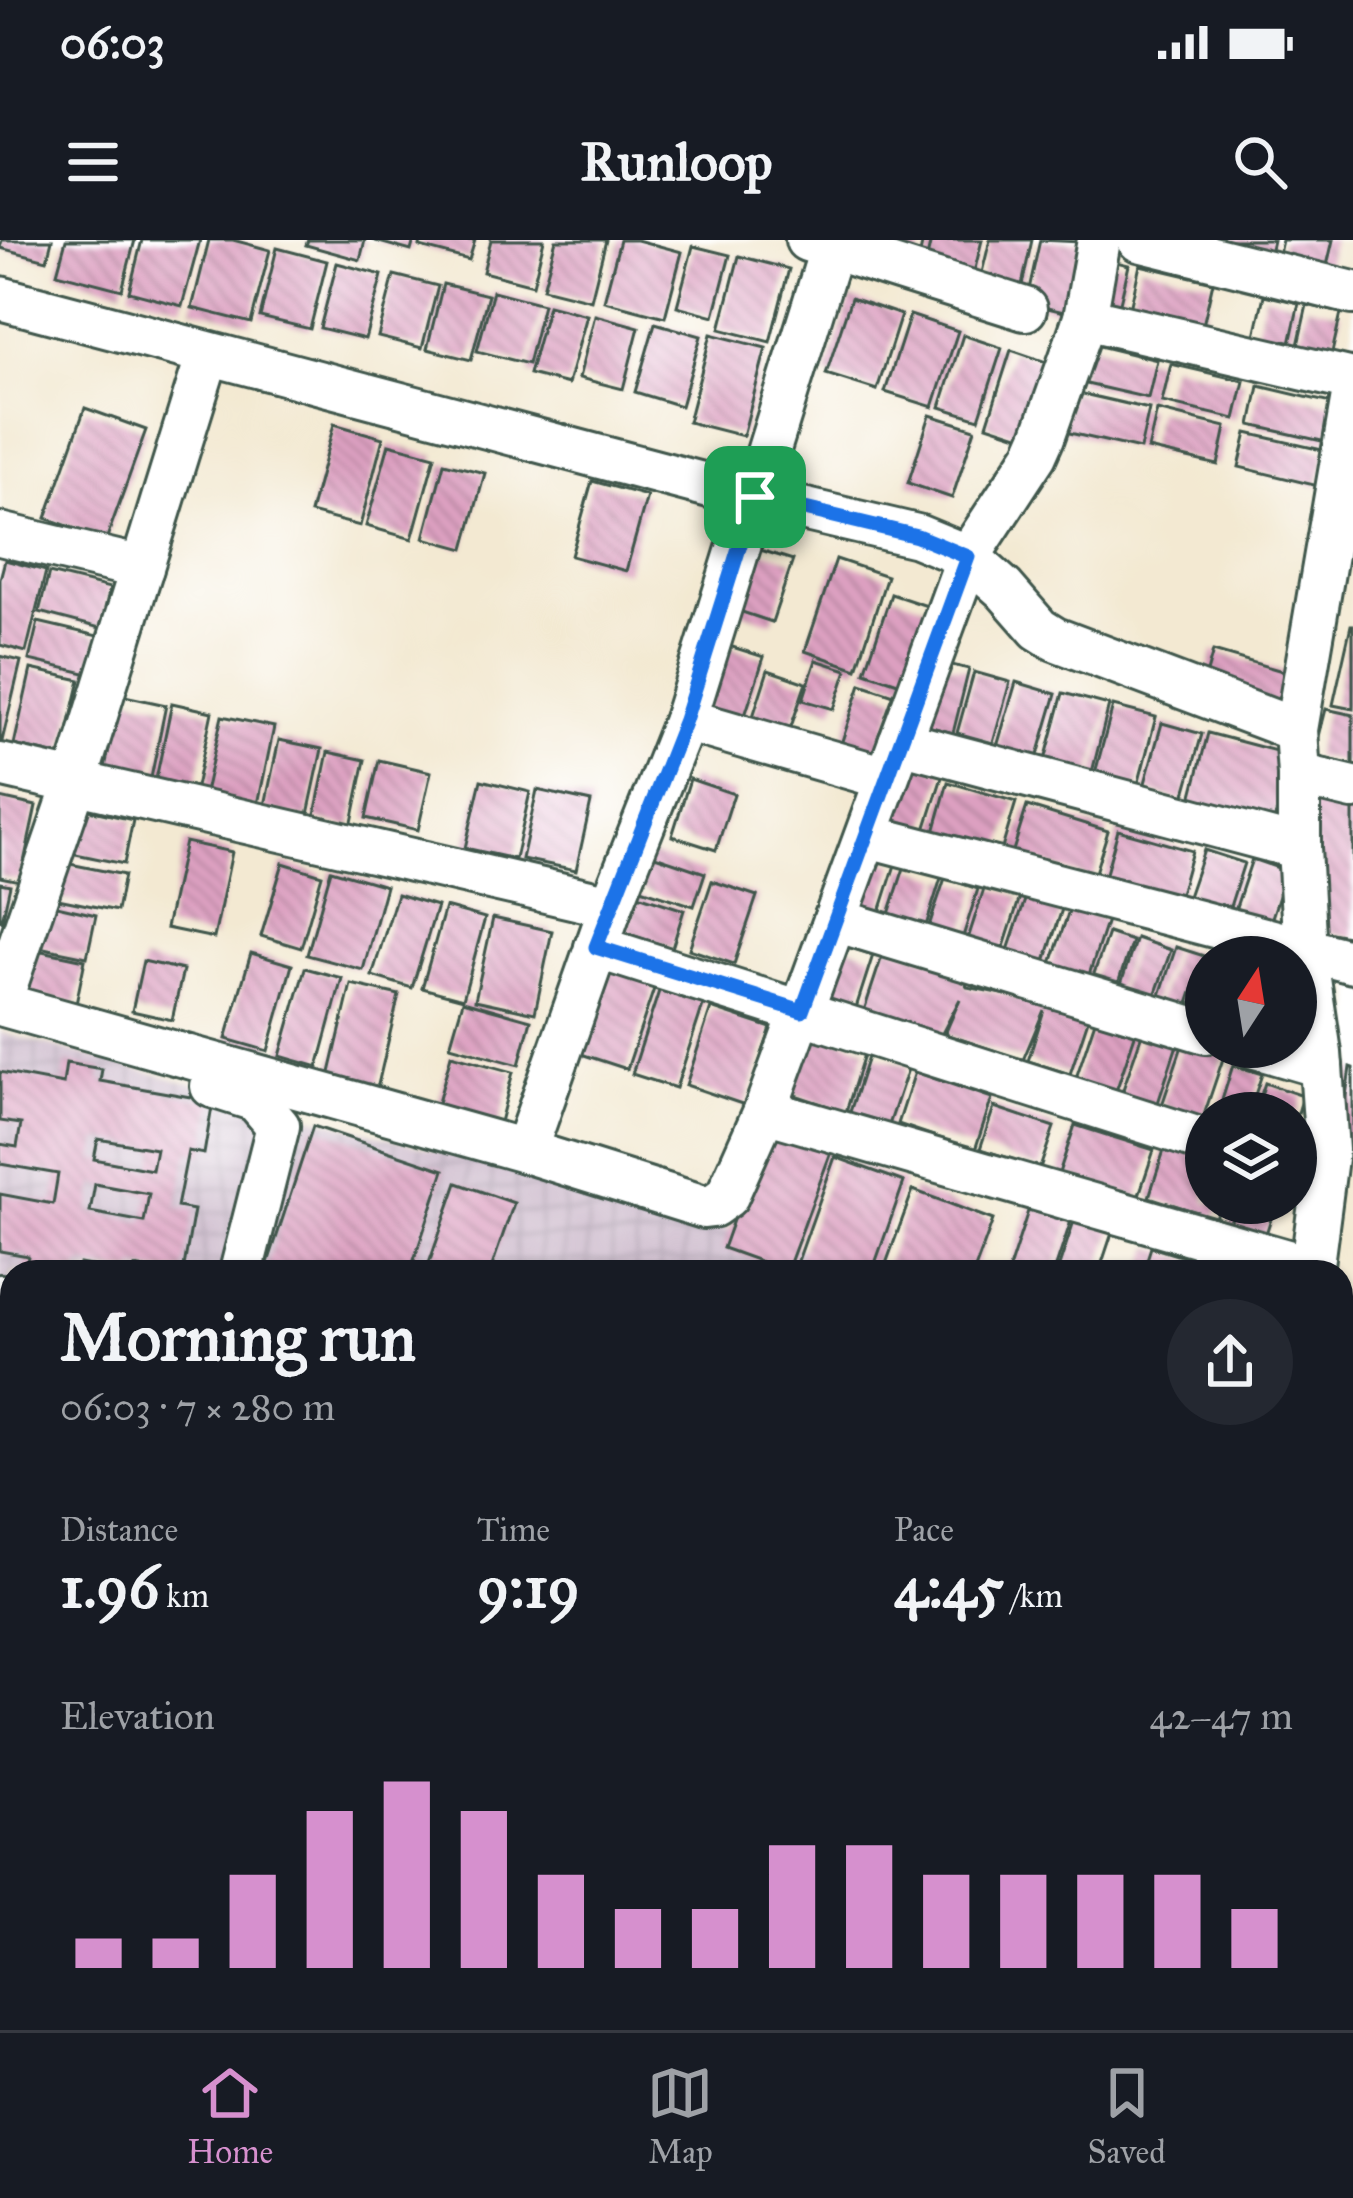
<!DOCTYPE html>
<html lang="en">
<head>
<meta charset="utf-8">
<style>
	:root { --surface:#171b24; --page:#242831; --text:#f1f3f6; --muted:#9ea1a6; --line:#363941; --accent:#d690ce }
	body { margin:0; font-family:"IM FELL Great Primer",serif; background:var(--page); color:var(--text); height:100vh; display:flex; flex-direction:column; font-size:45px; white-space:nowrap }
	* { box-sizing:border-box; margin:0 }
	p { font-size:39px; color:var(--muted) }
	.icon { flex:none; width:66px; height:66px; fill:none; stroke:currentColor; stroke-width:2; stroke-linecap:round; stroke-linejoin:round }
	.map { position:relative; flex:1; overflow:hidden }
	.panel { position:absolute; left:0px; top:1020px; width:1353px; height:771px; display:flex; flex-direction:column; background:var(--surface); border-radius:36px 36px 0 0; box-shadow:0 3px 9px #0004 }
	.panel>* { flex:none }
	.needle { width:78px; rotate:12deg }
	.buttons { position:absolute; left:1185px; top:696px; display:grid; gap:24px }
	.buttons a { display:grid; place-items:center; width:132px; height:132px; border-radius:50%; background:var(--surface); box-shadow:0 3px 9px #0004; font-size:60px }
	.pin { position:absolute; display:grid; place-items:center; width:102px; height:102px; color:#fff; margin:-51px; border-radius:24px; box-shadow:0 6px 18px #0006 }
	.round { display:grid; place-items:center; flex:none; width:126px; height:126px; border-radius:63px; background:var(--page) }
	.summary { display:flex; align-items:center; justify-content:space-between; height:204px; padding:0 60px }
	h1 { font-size:66px; font-weight:700; line-height:90px }
	.metrics { display:grid; grid-template-columns:repeat(3,1fr); gap:18px; height:204px; padding:12px 60px }
	.metrics div { display:grid; align-content:center }
	.metrics b { font-size:60px; font-weight:700 }
	.metrics small { font-size:33px; font-weight:400 }
	.metrics p { font-size:33px }
	.chart { height:336px; padding:24px 60px }
	.chart p { display:flex; justify-content:space-between }
	.chart svg { width:100%; height:216px; margin-top:12px; stroke:var(--accent); stroke-width:6 }
	.status { display:flex; justify-content:space-between; align-items:center; height:84px; padding:0 60px; background:var(--surface); direction:ltr }
	.status svg { height:33px; fill:currentColor }
	header { display:flex; justify-content:space-between; align-items:center; height:156px; padding:0 60px; background:var(--surface); font-size:54px; font-weight:700 }
	.dock { display:flex; justify-content:space-around; align-items:center; height:168px; border-top:3px solid var(--line); background:var(--surface); font-size:33px; color:var(--muted) }
	.dock a { display:grid; justify-items:center; gap:6px }
	.dock .current { color:var(--accent) }
	.map>svg:first-child { display:block }
	.industrial { fill:url(#industrial-grid) }
	.building { fill:url(#building-back-hatch); fill-rule:evenodd }
	.lines { fill:none; stroke-linecap:round; stroke-linejoin:round }
	.minor-casing { stroke:#3f574c; stroke-width:48 }
	.minor { stroke:#fff; stroke-width:42 }
	.route-casing { stroke:#fff; stroke-width:24 }
	.route { stroke:#1a73e8; stroke-width:15 }
</style>
</head>
<body>
<div class="status"><b>06:03</b><svg viewBox="0 0 49 12"><path d="M0 12V9h3v3zM5 12V6h3v6zM10 12V3h3v9zM15 12V0h3v12zM26 1h20v11H26zM47 4h2v5h-2z"/></svg></div>
<header><svg class="icon" aria-label="menu" viewBox="0 0 24 24"><path d="M4 6h16M4 12h16M4 18h16"/></svg>Runloop<svg class="icon" aria-label="search" viewBox="0 0 24 24"><circle cx="10" cy="10" r="6"/><path d="M15 15l6 6"/></svg></header>
<div class="map">
<svg width="1353" height="1790" viewBox="0 0 1353 1790">
	<defs>
		<pattern id="industrial-grid" width="8" height="8" patternUnits="userSpaceOnUse" patternTransform="scale(3)"><rect width="8" height="8" fill="#cfbdce"/><path d="M0 4h8M4 0v8" fill="none" stroke="#b1a3b2"/></pattern>
		<pattern id="building-back-hatch" width="6" height="6" patternUnits="userSpaceOnUse" patternTransform="scale(3)"><rect width="6" height="6" fill="#dda0c1"/><path d="M-1 5l2 2M0 0l6 6M5-1l2 2" fill="none" stroke="#b3849e"/></pattern>
	</defs>
	<rect width="100%" height="100%" fill="#fff"/>
	<filter id="ink" filterUnits="userSpaceOnUse"><feTurbulence type="fractalNoise" baseFrequency=".00833" numOctaves="2"/><feDisplacementMap in="SourceGraphic" scale="24" xChannelSelector="R" yChannelSelector="G"/><feConvolveMatrix kernelMatrix="1 2 1 2 8 2 1 2 1" color-interpolation-filters="sRGB"/></filter>
	<filter id="wash" filterUnits="userSpaceOnUse"><feTurbulence type="fractalNoise" baseFrequency=".004" numOctaves="4" result="noise"/><feDisplacementMap in="SourceGraphic" scale="48" xChannelSelector="R" yChannelSelector="G"/><feGaussianBlur stdDeviation="2.7" result="paint"/><feColorMatrix in="noise" values="0 0 0 0 0 0 0 0 0 0 0 0 0 0 0 0 0 1.4 0 .05"/><feComposite in="paint" operator="in"/></filter>
	<g filter="url(#wash)">
		<rect width="100%" height="100%" fill="#f3e9d2"/>
		<path class="industrial" d="M 0,792 L 887,1032 L 12,1032 L 12,1779 L 700,1779 L 696,1790 L 0,1790 Z"/>
		<g id="blocks">
			<g class="building">
				<path d="M 2,0 L 52,0 L 47,20 L 0,8 Z"/>
				<path d="M 66,0 L 135,0 L 122,50 L 57,33 Z"/>
				<path d="M 142,0 L 200,0 L 182,66 L 129,52 Z"/>
				<path d="M 209,0 L 233,0 L 270,10 L 251,83 L 192,68 Z"/>
				<path d="M 308,0 L 365,0 L 360,20 L 306,5 Z"/>
				<path d="M 372,0 L 414,0 L 411,11 Z"/>
				<path d="M 421,0 L 475,0 L 469,20 L 420,7 Z"/>
				<path d="M 491,0 L 544,0 L 533,45 L 483,32 Z"/>
				<path d="M 556,0 L 606,0 L 591,60 L 543,48 Z"/>
				<path d="M 620,0 L 637,0 L 682,12 L 665,77 L 604,61 Z"/>
				<path d="M 862,0 L 923,0 L 918,22 Z"/>
				<path d="M 931,0 L 982,0 L 971,45 L 923,35 Z"/>
				<path d="M 990,0 L 1032,0 L 1020,54 L 979,45 Z"/>
				<path d="M 1040,0 L 1081,2 L 1064,72 L 1026,63 Z"/>
				<path d="M 1222,0 L 1273,0 L 1270,13 Z"/>
				<path d="M 1282,0 L 1333,0 L 1325,34 L 1277,23 Z"/>
				<path d="M 693,6 L 730,15 L 714,76 L 677,66 Z"/>
				<path d="M 277,8 L 327,21 L 310,89 L 260,77 Z"/>
				<path d="M 739,16 L 789,29 L 770,102 L 720,89 Z"/>
				<path d="M 1099,18 L 1129,25 L 1117,75 L 1088,67 Z"/>
				<path d="M 337,23 L 382,35 L 365,99 L 320,88 Z"/>
				<path d="M 1140,25 L 1213,42 L 1200,98 L 1127,82 Z"/>
				<path d="M 394,35 L 438,46 L 422,108 L 378,97 Z"/>
				<path d="M 443,44 L 488,55 L 471,120 L 427,109 Z"/>
				<path d="M 493,51 L 543,64 L 528,124 L 477,111 Z"/>
				<path d="M 1264,55 L 1299,63 L 1287,117 L 1252,109 Z"/>
				<path d="M 851,58 L 901,75 L 877,150 L 826,134 Z"/>
				<path d="M 548,65 L 587,75 L 568,144 L 529,134 Z"/>
				<path d="M 1307,65 L 1341,73 L 1328,130 L 1294,123 Z"/>
				<path d="M 595,75 L 639,87 L 623,149 L 579,138 Z"/>
				<path d="M 910,75 L 958,91 L 933,167 L 885,152 Z"/>
				<path d="M 655,83 L 701,96 L 681,166 L 635,152 Z"/>
				<path d="M 711,94 L 766,108 L 743,196 L 688,182 Z"/>
				<path d="M 963,95 L 1002,108 L 979,179 L 940,167 Z"/>
				<path d="M 1087,103 L 1157,120 L 1148,158 L 1078,142 Z"/>
				<path d="M 1011,110 L 1049,123 L 1024,197 L 987,185 Z"/>
				<path d="M 1171,124 L 1244,141 L 1235,179 L 1162,162 Z"/>
				<path d="M 1259,146 L 1335,164 L 1326,202 L 1251,185 Z"/>
				<path d="M 1070,151 L 1149,169 L 1140,209 L 1061,191 Z"/>
				<path d="M 85,168 L 146,190 L 106,300 L 46,278 Z"/>
				<path d="M 1157,170 L 1226,187 L 1218,225 L 1148,209 Z"/>
				<path d="M 930,175 L 975,189 L 952,258 L 908,243 Z"/>
				<path d="M 334,184 L 383,198 L 360,286 L 310,273 Z"/>
				<path d="M 1247,193 L 1326,211 L 1318,246 L 1239,227 Z"/>
				<path d="M 389,204 L 435,216 L 412,299 L 366,286 Z"/>
				<path d="M 444,223 L 485,233 L 464,309 L 424,298 Z"/>
				<path d="M 592,241 L 647,256 L 626,331 L 571,316 Z"/>
				<path d="M 754,308 L 793,320 L 772,382 L 733,369 Z"/>
				<path d="M 836,319 L 887,336 L 857,429 L 805,411 Z"/>
				<path d="M 5,320 L 46,331 L 26,412 L 0,405 L 0,339 Z"/>
				<path d="M 49,333 L 110,348 L 100,388 L 39,372 Z"/>
				<path d="M 891,354 L 930,367 L 904,445 L 865,432 Z"/>
				<path d="M 38,382 L 98,396 L 89,434 L 29,420 Z"/>
				<path d="M 1351,385 L 1353,385 L 1353,469 L 1333,465 Z"/>
				<path d="M 726,405 L 764,417 L 741,488 L 703,476 Z"/>
				<path d="M 1213,411 L 1286,432 L 1277,464 L 1204,443 Z"/>
				<path d="M 0,416 L 21,421 L 2,501 L 0,501 Z"/>
				<path d="M 816,420 L 847,430 L 834,469 L 803,460 Z"/>
				<path d="M 931,420 L 969,429 L 953,493 L 916,483 Z"/>
				<path d="M 31,429 L 80,440 L 62,516 L 14,505 Z"/>
				<path d="M 768,430 L 806,443 L 786,501 L 749,489 Z"/>
				<path d="M 974,432 L 1010,442 L 993,503 L 957,493 Z"/>
				<path d="M 1016,442 L 1056,454 L 1036,522 L 996,510 Z"/>
				<path d="M 861,444 L 897,456 L 876,522 L 839,510 Z"/>
				<path d="M 1063,453 L 1109,465 L 1091,536 L 1044,524 Z"/>
				<path d="M 120,455 L 166,465 L 151,538 L 105,528 Z"/>
				<path d="M 172,463 L 212,472 L 196,547 L 156,539 Z"/>
				<path d="M 1113,466 L 1156,477 L 1137,549 L 1094,537 Z"/>
				<path d="M 1326,469 L 1353,475 L 1353,525 L 1314,516 Z"/>
				<path d="M 222,476 L 274,487 L 257,569 L 204,557 Z"/>
				<path d="M 1162,483 L 1202,494 L 1183,561 L 1143,550 Z"/>
				<path d="M 1208,493 L 1291,515 L 1272,589 L 1189,567 Z"/>
				<path d="M 279,500 L 322,509 L 307,579 L 264,570 Z"/>
				<path d="M 328,512 L 365,520 L 351,587 L 314,579 Z"/>
				<path d="M 904,518 L 944,531 L 923,596 L 882,583 Z"/>
				<path d="M 379,520 L 431,532 L 418,590 L 366,578 Z"/>
				<path d="M 690,539 L 734,554 L 716,610 L 672,596 Z"/>
				<path d="M 481,540 L 530,552 L 515,619 L 465,608 Z"/>
				<path d="M 948,542 L 1016,562 L 1001,612 L 934,592 Z"/>
				<path d="M 537,550 L 591,562 L 576,630 L 522,619 Z"/>
				<path d="M 1308,552 L 1353,559 L 1353,697 L 1316,690 Z"/>
				<path d="M 0,558 L 36,566 L 20,641 L 0,637 Z"/>
				<path d="M 1027,566 L 1108,591 L 1093,639 L 1012,614 Z"/>
				<path d="M 80,568 L 133,580 L 124,624 L 71,613 Z"/>
				<path d="M 1118,590 L 1192,611 L 1177,665 L 1103,644 Z"/>
				<path d="M 185,602 L 232,612 L 214,698 L 166,688 Z"/>
				<path d="M 1204,610 L 1244,623 L 1225,682 L 1184,668 Z"/>
				<path d="M 646,613 L 705,633 L 694,666 L 635,647 Z"/>
				<path d="M 866,615 L 895,625 L 877,681 L 848,671 Z"/>
				<path d="M 1252,619 L 1287,631 L 1267,693 L 1231,682 Z"/>
				<path d="M 65,623 L 124,635 L 117,671 L 58,659 Z"/>
				<path d="M 283,623 L 322,635 L 301,708 L 261,696 Z"/>
				<path d="M 905,625 L 941,638 L 924,692 L 887,680 Z"/>
				<path d="M 331,630 L 386,646 L 363,730 L 307,715 Z"/>
				<path d="M 945,638 L 978,649 L 961,703 L 927,692 Z"/>
				<path d="M 712,641 L 757,656 L 734,724 L 689,709 Z"/>
				<path d="M 0,643 L 10,645 L 2,681 L 0,680 Z"/>
				<path d="M 985,646 L 1020,657 L 1000,719 L 965,708 Z"/>
				<path d="M 397,654 L 437,666 L 412,748 L 372,736 Z"/>
				<path d="M 638,655 L 684,670 L 672,708 L 625,693 Z"/>
				<path d="M 1026,657 L 1062,669 L 1041,734 L 1004,722 Z"/>
				<path d="M 48,664 L 96,675 L 87,717 L 39,707 Z"/>
				<path d="M 445,667 L 485,678 L 463,759 L 422,748 Z"/>
				<path d="M 1070,668 L 1107,680 L 1086,744 L 1048,732 Z"/>
				<path d="M 493,678 L 552,691 L 535,773 L 475,760 Z"/>
				<path d="M 1108,693 L 1132,701 L 1115,753 L 1090,745 Z"/>
				<path d="M 1136,698 L 1171,710 L 1152,764 L 1118,753 Z"/>
				<path d="M 831,701 L 873,715 L 853,777 L 811,763 Z"/>
				<path d="M 886,704 L 961,729 L 967,747 L 1047,763 L 1089,777 L 1070,834 L 1028,821 L 1044,770 L 1023,820 L 945,794 L 960,759 L 936,805 L 861,780 Z"/>
				<path d="M 1176,707 L 1204,716 L 1185,773 L 1157,764 Z"/>
				<path d="M 37,710 L 85,720 L 76,764 L 27,754 Z"/>
				<path d="M 251,713 L 292,725 L 268,811 L 226,799 Z"/>
				<path d="M 612,719 L 659,734 L 627,829 L 581,814 Z"/>
				<path d="M 143,721 L 183,730 L 172,780 L 132,771 Z"/>
				<path d="M 1206,723 L 1206,774 L 1190,769 Z"/>
				<path d="M 305,728 L 342,738 L 318,827 L 280,816 Z"/>
				<path d="M 351,744 L 399,755 L 377,849 L 329,837 Z"/>
				<path d="M 661,745 L 705,759 L 676,848 L 632,834 Z"/>
				<path d="M 463,761 L 531,780 L 519,825 L 450,806 Z"/>
				<path d="M 711,768 L 771,788 L 745,865 L 686,845 Z"/>
				<path d="M 1099,769 L 1139,783 L 1114,857 L 1074,844 Z"/>
				<path d="M 805,788 L 866,808 L 846,872 L 783,851 Z"/>
				<path d="M 1144,788 L 1179,799 L 1154,875 L 1118,864 Z"/>
				<path d="M 1184,800 L 1225,813 L 1203,878 L 1162,865 Z"/>
				<path d="M 869,814 L 909,826 L 888,888 L 849,875 Z"/>
				<path d="M 451,815 L 513,832 L 499,886 L 436,870 Z"/>
				<path d="M 66,823 L 102,829 L 100,841 L 213,861 L 204,914 L 188,911 L 177,967 L 194,970 L 183,1032 L 162,1032 L 135,1027 L 134,1032 L 123,1032 L 80,1024 L 78,1032 L 25,1032 L 28,1016 L 0,1011 L 0,954 L 53,964 L 58,934 L 0,924 L 0,904 L 17,907 L 21,884 L 0,881 L 0,832 L 63,844 ZM 98,899 L 156,909 L 152,930 L 94,919 ZM 95,944 L 149,954 L 144,982 L 90,972 Z"/>
				<path d="M 1233,825 L 1262,834 L 1249,873 L 1218,873 Z"/>
				<path d="M 1350,827 L 1353,828 L 1353,908 L 1339,906 Z"/>
				<path d="M 915,832 L 992,858 L 975,910 L 898,884 Z"/>
				<path d="M 1265,843 L 1303,856 L 1298,873 L 1255,873 Z"/>
				<path d="M 994,867 L 1054,887 L 1040,928 L 980,909 Z"/>
				<path d="M 1075,885 L 1154,910 L 1138,958 L 1059,933 Z"/>
				<path d="M 313,886 L 444,930 L 410,1032 L 265,1032 Z"/>
				<path d="M 766,888 L 831,912 L 787,1031 L 723,1008 Z"/>
				<path d="M 1167,901 L 1206,914 L 1206,963 L 1220,963 L 1215,978 L 1149,957 Z"/>
				<path d="M 835,917 L 904,942 L 872,1032 L 794,1032 Z"/>
				<path d="M 457,943 L 514,963 L 490,1032 L 426,1032 Z"/>
				<path d="M 913,950 L 993,980 L 974,1032 L 883,1032 Z"/>
				<path d="M 1237,963 L 1276,963 L 1265,997 L 1229,986 Z"/>
				<path d="M 1030,965 L 1072,978 L 1054,1032 L 1008,1032 Z"/>
				<path d="M 1075,978 L 1113,990 L 1099,1032 L 1057,1032 Z"/>
				<path d="M 1151,1007 L 1190,1019 L 1186,1032 L 1143,1032 Z"/>
				<path d="M 1195,1014 L 1224,1023 L 1222,1032 L 1189,1032 Z"/>
				<path d="M 1351,1197 L 1353,1197 L 1353,1248 L 1341,1246 Z"/>
				<path d="M 1341,1282 L 1353,1286 L 1353,1356 L 1345,1378 L 1341,1376 Z"/>
				<path d="M 1341,1427 L 1351,1431 L 1342,1455 L 1341,1455 Z"/>
				<path d="M 0,1538 L 12,1542 L 12,1611 L 0,1608 Z"/>
				<path d="M 0,1673 L 12,1677 L 12,1779 L 149,1779 L 145,1790 L 0,1790 Z"/>
				<path d="M 759,1779 L 825,1779 L 832,1782 L 828,1790 L 754,1790 Z"/>
				<path d="M 876,1779 L 964,1779 L 960,1790 L 872,1790 Z"/>
				<path d="M 1194,1779 L 1259,1779 L 1255,1790 L 1199,1790 L 1191,1787 Z"/>
			</g>
		</g>
	</g>
	<g filter="url(#ink)">
		<use href="#blocks" fill-opacity="0" stroke="#3f574c" stroke-width="3"/>
		<g class="lines">
			<g class="minor-casing">
				<g id="minor">
					<path d="M 807,0 L 1025,69"/>
					<path d="M 1099,0 L 1085,78 L 1043,197 L 1035,215 L 968,317 L 765,871 L 1311,1028"/>
					<path d="M 1139,0 L 1353,53"/>
					<path d="M 0,58 L 755,258 L 917,296 L 968,317 L 1004,349 L 1039,389 L 1055,399 L 1296,490"/>
					<path d="M 1085,78 L 1353,140"/>
					<path d="M 0,294 L 142,328"/>
					<path d="M 685,480 L 886,538"/>
					<path d="M 900,502 L 1299,608"/>
					<path d="M 0,525 L 611,666"/>
					<path d="M 1299,535 L 1353,548"/>
					<path d="M 868,596 L 1353,722"/>
					<path d="M 835,680 L 1206,792"/>
					<path d="M 596,707 L 1206,901"/>
					<path d="M 0,762 L 75,543 L 208,114"/>
					<path d="M 0,764 L 525,911 L 704,967 L 713,966 L 727,956 L 765,871"/>
					<path d="M 1256,807 L 1321,826"/>
					<path d="M 212,846 L 256,860 L 278,886 L 241,1032"/>
					<path d="M 525,911 L 611,666 L 685,480 L 834,0"/>
					<path d="M 1311,1032 L 1327,910 L 1320,813 L 1305,712 L 1299,608 L 1299,535 L 1296,490 L 1353,156"/>
					<path d="M 0,1056 L 12,1057"/>
					<path d="M 0,1247 L 12,1252"/>
					<path d="M 1341,1391 L 1353,1395"/>
					<path d="M 1148,1779 L 1175,1790"/>
					<path d="M 854,1790 L 858,1779"/>
				</g>
			</g>
			<use href="#minor" class="minor"/>
		</g>
	</g>
	<g class="lines" filter="url(#ink)">
		<g class="route-casing">
			<path id="route" d="M 755,257 L 917,296 L 968,317 L 802,771 L 596,707 L 685,480 Z"/>
		</g>
		<use href="#route" class="route"/>
	</g>
</svg>
<div class="buttons">
<a><svg class="needle" viewBox="-14 -14 28 28"><path d="M0-13l5 13h-10z" fill="#e53935"/><path d="M0 13l5-13h-10z" fill="#9ea1a6"/></svg></a>
<a><svg class="icon" aria-label="layers" viewBox="0 0 24 24"><path d="M12 4l9 5-9 5-9-5zM3 14l9 5 9-5"/></svg></a>
</div>
<div class="pin" style="left:755px;top:257px;background:#1e9e55"><svg class="icon" aria-label="arrive" viewBox="0 0 24 24"><path d="M6 21V4h12l-3 4 3 4H6"/></svg></div>
<section class="panel">
<div class="summary"><div><h1>Morning run</h1><p>06:03 · 7 × 280 m</p></div><a class="round"><svg class="icon" aria-label="share" viewBox="0 0 24 24"><path d="M12 15V3M7 8l5-5 5 5M5 13v7h14v-7"/></svg></a></div>
<div class="metrics">
<div><p>Distance</p><b>1.96<small> km</small></b></div>
<div><p>Time</p><b>9:19</b></div>
<div><p>Pace</p><b>4:45<small> /km</small></b></div>
</div>
<div class="chart"><p><span>Elevation</span>42–47 m</p>
<svg viewBox="0 0 160 44" preserveAspectRatio="none"><path d="M5 44V38M15 44V38M25 44V25M35 44V12M45 44V6M55 44V12M65 44V25M75 44V32M85 44V32M95 44V19M105 44V19M115 44V25M125 44V25M135 44V25M145 44V25M155 44V32"/></svg>
</div>
</section>
</div>
<nav class="dock">
<a class="current"><svg class="icon" aria-label="home" viewBox="0 0 24 24"><path d="M3 11l9-7 9 7M6 9v11h12V9"/></svg>Home</a>
<a><svg class="icon" aria-label="map" viewBox="0 0 24 24"><path d="M3 6l6-2 6 2 6-2v14l-6 2-6-2-6 2zM9 4v14M15 6v14"/></svg>Map</a>
<a><svg class="icon" aria-label="saved" viewBox="0 0 24 24"><path d="M7 4h10v16l-5-4-5 4z"/></svg>Saved</a>
</nav>
</body>
</html>
